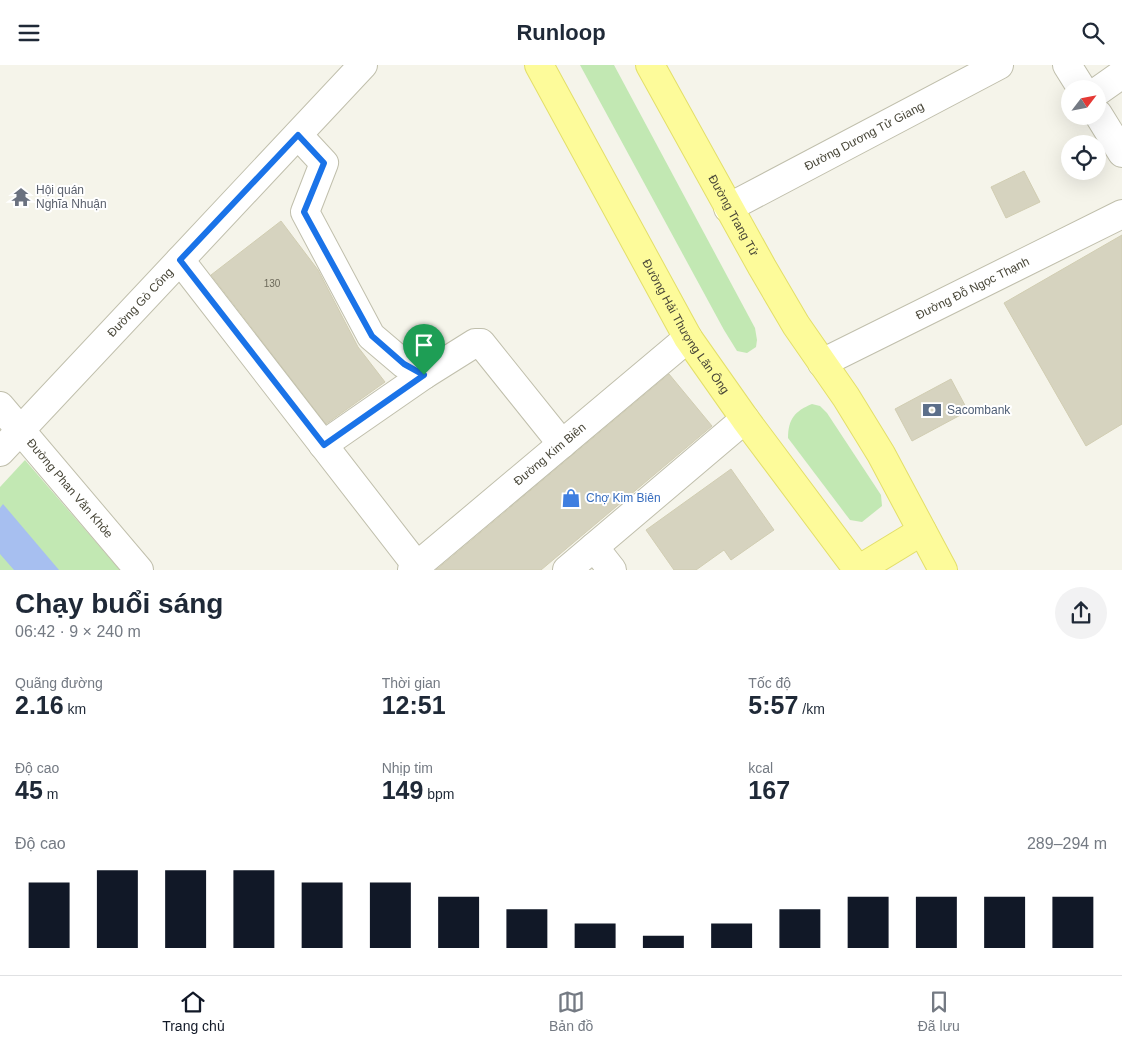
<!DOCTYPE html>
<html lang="vi">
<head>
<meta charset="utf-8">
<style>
	:root { --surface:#fff; --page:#f2f2f3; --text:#1f2937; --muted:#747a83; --line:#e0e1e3; --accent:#111827 }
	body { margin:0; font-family:Arial,sans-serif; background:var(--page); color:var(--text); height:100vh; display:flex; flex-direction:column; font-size:19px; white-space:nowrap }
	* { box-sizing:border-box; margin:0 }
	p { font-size:16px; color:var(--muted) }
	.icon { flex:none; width:28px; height:28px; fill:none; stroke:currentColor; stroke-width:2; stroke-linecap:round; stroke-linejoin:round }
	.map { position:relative; height:505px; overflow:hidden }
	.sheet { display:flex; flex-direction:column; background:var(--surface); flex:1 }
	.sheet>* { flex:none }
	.needle { width:32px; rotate:58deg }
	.fabs { position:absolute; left:1061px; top:15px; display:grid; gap:10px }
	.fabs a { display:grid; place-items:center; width:45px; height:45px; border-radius:50%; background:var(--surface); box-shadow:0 5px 20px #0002; font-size:25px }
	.pin { position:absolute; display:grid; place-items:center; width:42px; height:42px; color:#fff; margin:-51px -21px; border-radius:50% 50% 50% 0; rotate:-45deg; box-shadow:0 0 5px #0007 }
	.pin .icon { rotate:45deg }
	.round { display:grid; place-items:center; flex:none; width:52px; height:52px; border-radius:26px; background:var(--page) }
	.summary { display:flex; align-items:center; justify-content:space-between; height:85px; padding:0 15px }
	h1 { font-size:28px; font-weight:700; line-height:38px }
	.stats { display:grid; grid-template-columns:repeat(3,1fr); gap:8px; height:85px; padding:5px 15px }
	.stats div { display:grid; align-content:center }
	.stats b { font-size:25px; font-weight:700 }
	.stats small { font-size:14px; font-weight:400 }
	.stats p { font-size:14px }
	.chart { height:140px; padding:10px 15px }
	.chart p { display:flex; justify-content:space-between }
	.chart svg { width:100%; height:90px; margin-top:5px; stroke:var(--accent); stroke-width:6 }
	header { display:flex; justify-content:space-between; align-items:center; height:65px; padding:0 15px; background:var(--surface); font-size:22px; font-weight:700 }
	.menu { display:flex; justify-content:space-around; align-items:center; height:70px; border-top:1px solid var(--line); background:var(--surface); font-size:14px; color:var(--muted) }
	.menu a { display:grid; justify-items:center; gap:2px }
	.menu .active { color:var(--accent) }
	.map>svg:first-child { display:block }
	.green { fill:#c2e8b3 }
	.water { fill:#a7bff0 }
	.building { fill:#d6d3bf; stroke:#d1cdb2 }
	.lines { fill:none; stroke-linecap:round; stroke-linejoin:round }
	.minor-casing { stroke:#c0bfac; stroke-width:30 }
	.major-casing { stroke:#e3df69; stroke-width:30 }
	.minor { stroke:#fff; stroke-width:28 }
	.major { stroke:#fdfb9a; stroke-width:28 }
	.route-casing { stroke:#fff; stroke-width:10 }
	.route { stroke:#1a73e8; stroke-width:6 }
	.labels { text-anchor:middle; stroke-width:4; stroke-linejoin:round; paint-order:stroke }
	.number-label { font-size:10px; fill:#6c695a }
	.street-label { font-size:12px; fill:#484638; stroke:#fff }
	.worship-label { font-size:12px; fill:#5b616d; stroke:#fff; text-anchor:start }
	.service-label { font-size:12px; fill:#4e5e75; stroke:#fff; text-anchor:start }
	.shop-label { font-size:12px; fill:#366cbe; stroke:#fff; text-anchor:start }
</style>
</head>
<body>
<header><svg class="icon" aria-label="menu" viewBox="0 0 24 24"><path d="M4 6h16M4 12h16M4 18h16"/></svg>Runloop<svg class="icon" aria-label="search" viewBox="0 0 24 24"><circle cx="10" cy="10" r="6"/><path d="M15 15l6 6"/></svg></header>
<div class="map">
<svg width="1122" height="505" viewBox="0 0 1122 505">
	<rect width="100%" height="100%" fill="#f5f4ea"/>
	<g class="green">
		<path d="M 580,0 L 614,0 L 755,263 L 757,275 L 756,282 L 747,288 L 737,286 L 724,265 Z"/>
		<path d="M 812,339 L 820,341 L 827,348 L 881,430 L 882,441 L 862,457 L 850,455 L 788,373 C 788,354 795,346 812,339 Z"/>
		<path d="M 25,395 L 120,505 L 0,505 L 0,422 Z"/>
	</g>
	<path class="water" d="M 3,439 L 59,505 L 14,505 L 0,489 L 0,443 Z"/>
	<g class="building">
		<path d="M 1024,106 L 1040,137 L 1006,153 L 991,122 Z"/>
		<path d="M 281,156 L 318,205 L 358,282 L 385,317 L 326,359 L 211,210 Z"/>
		<path d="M 1122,170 L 1122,359 L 1086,381 L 1004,238 Z"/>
		<path d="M 669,309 L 712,361 L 541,505 L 436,505 Z"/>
		<path d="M 951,314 L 968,346 L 912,376 L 895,344 Z"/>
		<path d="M 731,404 L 774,465 L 731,495 L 724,485 L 696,505 L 674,505 L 646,465 Z"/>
	</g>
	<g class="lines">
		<g class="minor-casing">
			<g id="minor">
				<path d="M 1067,0 L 1082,24"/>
				<path d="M 1098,26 L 1122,9"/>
				<path d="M 1098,49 L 1122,88"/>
				<path d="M 298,70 L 324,98 L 305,147 L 371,271 L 404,299 L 424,310 L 475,278 L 481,278 L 562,379"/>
				<path id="s1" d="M 728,143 L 999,0"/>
				<path d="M 180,195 L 417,501"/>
				<path id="s2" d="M 822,298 L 1122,149"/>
				<path id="s3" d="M 0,341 L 139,505"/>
				<path d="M 323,380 L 424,310"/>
				<path id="s4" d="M 0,387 L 363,0"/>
				<path d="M 594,482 L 612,505"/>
				<path id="s5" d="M 412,505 L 688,273"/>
				<path d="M 567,505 L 745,354"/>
			</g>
		</g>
		<g class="major-casing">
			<g id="major">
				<path id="s6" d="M 539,0 L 688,273 L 745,354 L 858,505"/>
				<path id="s7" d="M 650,0 L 762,202 L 796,260 L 846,332 L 881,389 L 943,505"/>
				<path d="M 858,505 L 922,466"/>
			</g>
		</g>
		<use href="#minor" class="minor"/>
		<use href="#major" class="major"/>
	</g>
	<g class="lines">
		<g class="route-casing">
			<path id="route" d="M 298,70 L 324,98 L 304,147 L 372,271 L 404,299 L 424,310 L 324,380 L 180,195 Z"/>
		</g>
		<use href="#route" class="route"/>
	</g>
	<defs>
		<g id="temple-bare" transform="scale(1.5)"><path d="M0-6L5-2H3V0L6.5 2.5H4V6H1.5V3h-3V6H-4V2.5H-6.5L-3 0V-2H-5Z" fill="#6b7280" stroke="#fff" stroke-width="2.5" paint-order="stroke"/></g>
		<g id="bank-bare" transform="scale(1.5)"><path d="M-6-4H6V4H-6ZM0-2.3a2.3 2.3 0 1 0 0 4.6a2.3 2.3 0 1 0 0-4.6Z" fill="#5c6f8a" stroke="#fff" stroke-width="2.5" paint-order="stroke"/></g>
		<g id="shop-bare" transform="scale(1.5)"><path d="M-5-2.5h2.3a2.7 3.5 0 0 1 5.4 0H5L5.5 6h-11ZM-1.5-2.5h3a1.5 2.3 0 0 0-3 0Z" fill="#3f7fe0" stroke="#fff" stroke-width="2.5" paint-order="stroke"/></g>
	</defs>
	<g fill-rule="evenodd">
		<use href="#temple-bare" x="21" y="132"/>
		<use href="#bank-bare" x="932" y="345"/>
		<use href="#shop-bare" x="571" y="433"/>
	</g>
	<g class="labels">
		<g class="number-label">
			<text x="272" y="222">130</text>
		</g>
		<g class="street-label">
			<text dy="4" stroke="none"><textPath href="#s1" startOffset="154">Đường Dương Tử Giang</textPath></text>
			<text dy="4" stroke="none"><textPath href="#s7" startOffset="172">Đường Trang Tử</textPath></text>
			<text dy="4" stroke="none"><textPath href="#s2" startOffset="168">Đường Đỗ Ngọc Thạnh</textPath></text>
			<text dy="4" stroke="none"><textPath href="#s4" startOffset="205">Đường Gò Công</textPath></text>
			<text dy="4" stroke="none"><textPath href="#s6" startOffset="300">Đường Hải Thượng Lãn Ông</textPath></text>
			<text dy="4" stroke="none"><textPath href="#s5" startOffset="180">Đường Kim Biên</textPath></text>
			<text dy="4" stroke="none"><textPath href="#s3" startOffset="108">Đường Phan Văn Khỏe</textPath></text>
		</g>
		<g class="worship-label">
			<text x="36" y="129">Hội quán<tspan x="36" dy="14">Nghĩa Nhuận</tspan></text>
		</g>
		<g class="service-label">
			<text x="947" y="349">Sacombank</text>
		</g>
		<g class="shop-label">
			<text x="586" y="437">Chợ Kim Biên</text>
		</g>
	</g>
</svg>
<div class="fabs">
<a><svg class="needle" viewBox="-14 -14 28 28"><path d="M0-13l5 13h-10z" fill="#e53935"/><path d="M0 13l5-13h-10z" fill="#747a83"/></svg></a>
<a><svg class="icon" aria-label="locate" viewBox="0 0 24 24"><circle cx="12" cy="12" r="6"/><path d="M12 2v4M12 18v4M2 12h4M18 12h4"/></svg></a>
</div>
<div class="pin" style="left:424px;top:310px;background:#1e9e55"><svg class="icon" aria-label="arrive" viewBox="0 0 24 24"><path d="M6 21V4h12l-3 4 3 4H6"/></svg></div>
</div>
<section class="sheet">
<div class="summary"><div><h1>Chạy buổi sáng</h1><p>06:42 · 9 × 240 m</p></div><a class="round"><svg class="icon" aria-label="share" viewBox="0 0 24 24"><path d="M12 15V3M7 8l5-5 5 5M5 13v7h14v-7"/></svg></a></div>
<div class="stats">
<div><p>Quãng đường</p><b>2.16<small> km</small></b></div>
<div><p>Thời gian</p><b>12:51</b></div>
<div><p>Tốc độ</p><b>5:57<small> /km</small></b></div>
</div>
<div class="stats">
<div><p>Độ cao</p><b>45<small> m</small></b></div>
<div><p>Nhịp tim</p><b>149<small> bpm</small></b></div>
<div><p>kcal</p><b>167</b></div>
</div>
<div class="chart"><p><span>Độ cao</span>289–294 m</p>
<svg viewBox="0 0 160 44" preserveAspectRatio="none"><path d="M5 44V12M15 44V6M25 44V6M35 44V6M45 44V12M55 44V12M65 44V19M75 44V25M85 44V32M95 44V38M105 44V32M115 44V25M125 44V19M135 44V19M145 44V19M155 44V19"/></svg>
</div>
</section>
<nav class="menu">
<a class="active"><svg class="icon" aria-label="home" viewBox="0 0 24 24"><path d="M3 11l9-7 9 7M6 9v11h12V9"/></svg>Trang chủ</a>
<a><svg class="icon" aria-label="map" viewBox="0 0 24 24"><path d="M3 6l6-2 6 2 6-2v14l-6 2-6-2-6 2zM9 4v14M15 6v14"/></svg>Bản đồ</a>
<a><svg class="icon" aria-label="saved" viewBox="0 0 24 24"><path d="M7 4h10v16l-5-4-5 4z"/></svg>Đã lưu</a>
</nav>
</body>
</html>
